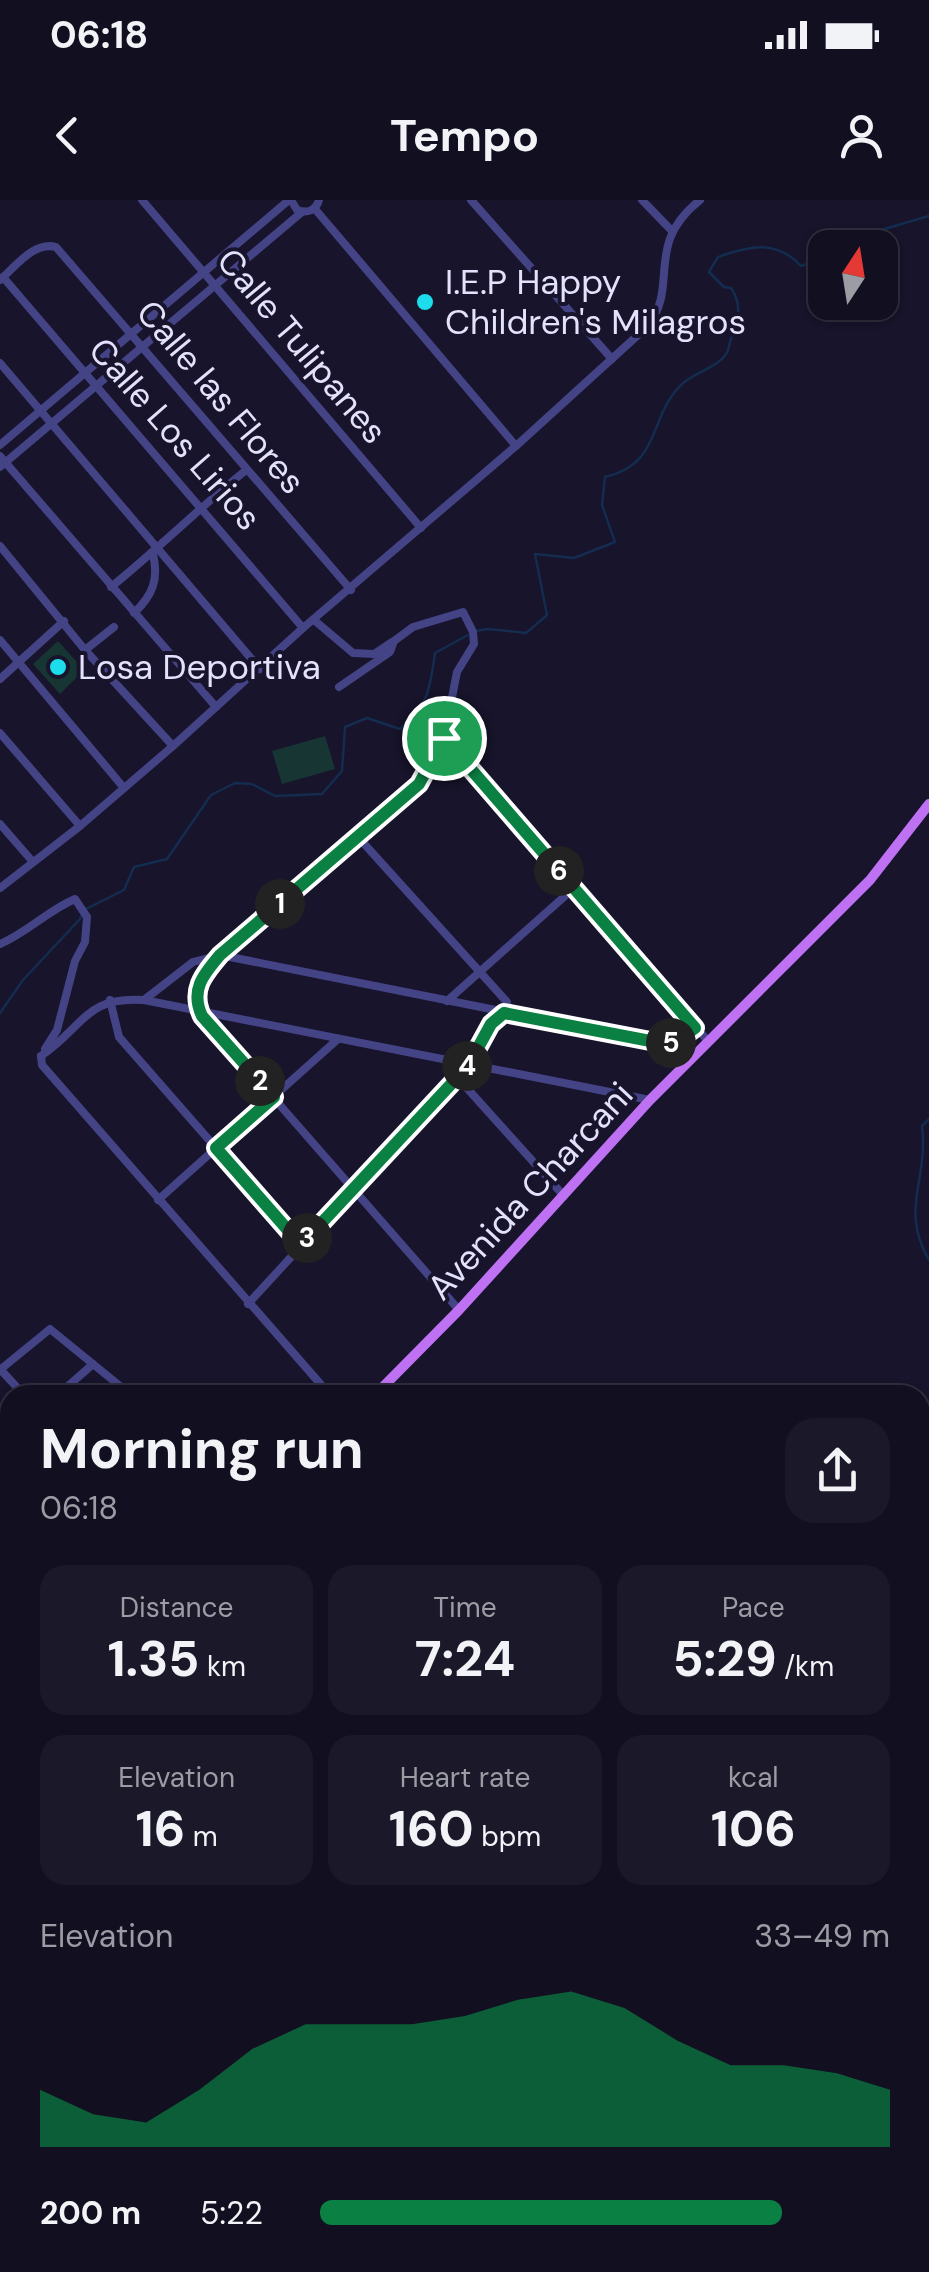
<!DOCTYPE html>
<html lang="en">
<head>
<meta charset="utf-8">
<style>
	:root { --surface:#110f20; --page:#1a1829; --text:#f1f3f6; --muted:#9c9ca5; --line:#302f3e; --accent:#0b8043 }
	body { margin:0; font-family:"DM Sans",sans-serif; background:var(--page); color:var(--text); height:100vh; display:flex; flex-direction:column; font-size:38px; white-space:nowrap }
	* { box-sizing:border-box; margin:0 }
	p { font-size:32px; color:var(--muted) }
	.icon { flex:none; width:55px; height:55px; fill:none; stroke:currentColor; stroke-width:2; stroke-linecap:round; stroke-linejoin:round }
	.map { position:relative; flex:1; overflow:hidden }
	.drawer { position:absolute; left:0px; top:1185px; width:930px; height:888px; display:flex; flex-direction:column; background:var(--surface); border-radius:30px 30px 0 0; box-shadow:0 2px 8px #0004,0 0 0 2px var(--line) }
	.drawer>* { flex:none }
	.needle { width:65px; rotate:12deg }
	.fabs { position:absolute; left:808px; top:30px; display:grid; gap:20px }
	.fabs a { display:grid; place-items:center; width:90px; height:90px; border-radius:20px; background:var(--surface); box-shadow:0 2px 8px #0004,0 0 0 2px var(--line); font-size:50px }
	.pin { position:absolute; display:grid; place-items:center; width:85px; height:85px; color:#fff; margin:-42px; border:5px solid #fff; border-radius:50%; box-shadow:0 2px 10px #0007 }
	.km { position:absolute; width:50px; height:50px; margin:-25px; border-radius:50%; background:#222; color:#fff; font-size:28px; line-height:50px; text-align:center }
	.round { display:grid; place-items:center; flex:none; width:105px; height:105px; border-radius:30px; background:var(--page) }
	.summary { display:flex; align-items:center; justify-content:space-between; height:170px; padding:0 40px }
	h1 { font-size:55px; font-weight:700; line-height:75px }
	.metrics { display:grid; grid-template-columns:repeat(3,1fr); gap:15px; height:170px; padding:10px 40px }
	.metrics div { display:grid; align-content:center; border-radius:25px; background:var(--page); text-align:center }
	.metrics b { font-size:50px; font-weight:700 }
	.metrics small { font-size:28px; font-weight:400 }
	.metrics p { font-size:28px }
	.chart { height:280px; padding:20px 40px }
	.chart p { display:flex; justify-content:space-between }
	.chart svg { width:100%; height:180px; margin-top:10px; fill:var(--accent); opacity:.7 }
	ul { padding:0 40px; list-style:none; font-size:32px }
	li { display:grid; grid-template-columns:160px 120px 1fr; align-items:center; height:75px }
	li i { height:25px; border-radius:12px; background:var(--accent) }
	.status { display:flex; justify-content:space-between; align-items:center; height:70px; padding:0 50px; background:var(--surface); direction:ltr }
	.status svg { height:28px; fill:currentColor }
	header { display:flex; justify-content:space-between; align-items:center; height:130px; padding:0 40px; background:var(--surface); font-size:45px; font-weight:700 }
	.map>svg:first-child { display:block }
	.green { fill:#173533 }
	.lines { fill:none; stroke-linecap:round; stroke-linejoin:round }
	.stream { stroke:#142c4f; stroke-width:2.5 }
	.river { stroke:#142c4f; stroke-width:14 }
	.minor { stroke:#444386; stroke-width:8 }
	.major { stroke:#bf71f3; stroke-width:10 }
	.route-casing { stroke:#fff; stroke-width:20 }
	.route { stroke:#0b8043; stroke-width:12 }
	.poi-dot { fill:#1dddec; stroke:#17142b; stroke-width:4 }
	.labels { text-anchor:middle; stroke-width:8; stroke-linejoin:round; paint-order:stroke }
	.poi-label { font-size:35px; fill:#e3e1fc; stroke:#17142b; text-anchor:start }
	.street-label { font-size:35px; fill:#e3e1fc; stroke:#17142b }
</style>
</head>
<body>
<div class="status"><b>06:18</b><svg viewBox="0 0 49 12"><path d="M0 12V9h3v3zM5 12V6h3v6zM10 12V3h3v9zM15 12V0h3v12zM26 1h20v11H26zM47 4h2v5h-2z"/></svg></div>
<header><svg class="icon" aria-label="back" viewBox="0 0 24 24"><path d="M15 5l-7 7 7 7"/></svg>Tempo<svg class="icon" aria-label="person" viewBox="0 0 24 24"><circle cx="12" cy="8" r="4"/><path d="M4 21q1-7 8-7t8 7"/></svg></header>
<div class="map">
<svg width="929" height="2072" viewBox="0 0 929 2072">
	<rect width="100%" height="100%" fill="#17142b"/>
	<g class="green">
		<path d="M 58,441 L 84,470 L 60,494 L 33,464 Z"/>
		<path d="M 325,536 L 335,569 L 282,584 L 272,551 Z"/>
		<path d="M 929,1692 L 929,2072 L 642,2072 L 636,2063 L 920,2062 L 920,1695 Z"/>
	</g>
	<g class="lines">
		<g class="stream">
			<path d="M 476,431 L 488,429 L 526,433 L 547,415 L 535,354 L 574,358 L 615,342 L 602,305 L 605,277 C 662,264 648,217 681,185 C 693,173 718,167 726,154 C 729,150 729,144 731,139 C 738,120 743,106 731,88 L 724,87 L 709,72 L 718,57 C 749,46 776,39 801,66 L 810,63 L 822,42 L 828,40 L 857,37 L 929,16"/>
			<path d="M 0,813 L 23,780 L 80,719 L 84,710 L 124,690 L 134,667 L 167,659 L 211,595 L 235,583 L 252,584 L 275,596 L 322,594 L 342,571 L 345,527 L 367,518 L 400,529 C 429,505 430,488 435,453 L 468,435"/>
			<path d="M 929,919 L 922,926 C 929,980 899,1008 929,1060"/>
		</g>
		<g class="river">
			<path d="M 920,1557 L 929,1551"/>
			<path d="M 343,2072 L 350,2062"/>
		</g>
		<g class="minor">
			<path d="M 142,0 L 421,328"/>
			<path d="M 291,0 L 297,10 C 308,14 316,10 319,0"/>
			<path d="M 471,0 L 612,159"/>
			<path d="M 642,0 L 672,31"/>
			<path d="M 315,9 L 516,246"/>
			<path d="M 3,77 L 303,428"/>
			<path d="M 0,80 C 15,67 34,41 56,47 L 351,390"/>
			<path d="M 0,163 L 260,469"/>
			<path d="M 0,245 L 289,0"/>
			<path d="M 0,256 L 216,507"/>
			<path d="M 0,267 L 302,12"/>
			<path d="M 0,346 L 85,450 L 173,546"/>
			<path d="M 111,387 C 157,350 199,308 245,271"/>
			<path d="M 134,413 C 153,395 159,379 153,354"/>
			<path d="M 314,420 L 353,453 L 374,454 L 392,442"/>
			<path d="M 0,440 L 124,588"/>
			<path d="M 85,450 L 114,427"/>
			<path d="M 0,479 L 64,421"/>
			<path d="M 339,487 L 390,452 L 394,441 L 413,427 L 463,412 L 473,432 L 474,444 L 457,472 L 444,538 L 421,581"/>
			<path d="M 0,533 L 80,626"/>
			<path d="M 444,538 L 708,841"/>
			<path d="M 457,553 L 220,755 C 203,775 190,790 202,816 L 459,1110"/>
			<path d="M 0,624 L 33,662"/>
			<path d="M 0,688 L 80,626 L 173,546 L 303,428 L 516,246 L 649,125 C 679,84 644,44 700,0"/>
			<path d="M 0,744 C 28,732 47,711 75,699 L 87,717 L 85,742 L 75,761 L 57,830 L 45,849"/>
			<path d="M 110,800 L 119,837 L 301,1045"/>
			<path d="M 144,800 L 193,762 L 220,755 L 666,844 L 679,840 L 695,828"/>
			<path d="M 447,801 L 574,688"/>
			<path d="M 666,844 L 686,863"/>
			<path d="M 41,856 C 85,826 85,796 144,800 L 650,900"/>
			<path d="M 41,856 L 42,865 L 330,1195"/>
			<path d="M 457,877 L 564,996"/>
			<path d="M 158,1000 L 338,839"/>
			<path d="M 248,1104 L 467,865 L 491,824 L 505,813 L 507,802 L 358,637"/>
			<path d="M 0,1169 L 24,1195"/>
			<path d="M 1,1169 L 50,1129 L 131,1195"/>
			<path d="M 58,1195 L 93,1164"/>
			<path d="M 0,1259 L 10,1270"/>
			<path d="M 1,1319 L 10,1330"/>
			<path d="M 0,1418 L 10,1408"/>
			<path d="M 920,1418 L 929,1416"/>
			<path d="M 0,1428 L 10,1438"/>
			<path d="M 0,1443 L 10,1453"/>
			<path d="M 920,1449 L 929,1448"/>
			<path d="M 0,1517 L 10,1508"/>
			<path d="M 20,2072 L 51,2062"/>
		</g>
		<g class="major">
			<path d="M 375,1195 L 459,1110 L 650,900 L 870,680 L 929,604"/>
			<path d="M 0,1535 L 10,1526"/>
		</g>
	</g>
	<g class="lines">
		<g class="route-casing">
			<path id="route" d="M 444,538 L 695,828 L 679,840 L 666,844 L 504,813 L 491,824 L 468,866 L 301,1045 L 216,948 L 274,897 L 202,816 C 190,790 203,775 220,755 L 419,584 Z"/>
		</g>
		<use href="#route" class="route"/>
	</g>
	<g class="poi-dot">
		<circle cx="425" cy="102" r="10"/>
		<circle cx="58" cy="467" r="10"/>
	</g>
	<g class="labels">
		<g class="poi-label">
			<text x="445" y="94">I.E.P Happy<tspan x="445" dy="40">Children's Milagros</tspan></text>
			<text x="78" y="479">Losa Deportiva</text>
		</g>
		<g class="street-label">
			<text transform="translate(302 146) rotate(50)" y="12">Calle Tulipanes</text>
			<text transform="translate(221 197) rotate(50)" y="12">Calle las Flores</text>
			<text transform="translate(175 234) rotate(49)" y="12">Calle Los Lirios</text>
			<text transform="translate(530 991) rotate(-47)" y="12">Avenida Charcani</text>
		</g>
	</g>
</svg>
<div class="fabs">
<a><svg class="needle" viewBox="-14 -14 28 28"><path d="M0-13l5 13h-10z" fill="#e53935"/><path d="M0 13l5-13h-10z" fill="#9c9ca5"/></svg></a>
</div>
<div class="pin" style="left:444px;top:538px;background:#1e9e55"><svg class="icon" aria-label="arrive" viewBox="0 0 24 24"><path d="M6 21V4h12l-3 4 3 4H6"/></svg></div>
<b class="km" style="left:280px;top:704px">1</b>
<b class="km" style="left:260px;top:881px">2</b>
<b class="km" style="left:307px;top:1038px">3</b>
<b class="km" style="left:467px;top:866px">4</b>
<b class="km" style="left:671px;top:843px">5</b>
<b class="km" style="left:559px;top:671px">6</b>
<section class="drawer">
<div class="summary"><div><h1>Morning run</h1><p>06:18</p></div><a class="round"><svg class="icon" aria-label="share" viewBox="0 0 24 24"><path d="M12 15V3M7 8l5-5 5 5M5 13v7h14v-7"/></svg></a></div>
<div class="metrics">
<div><p>Distance</p><b>1.35<small> km</small></b></div>
<div><p>Time</p><b>7:24</b></div>
<div><p>Pace</p><b>5:29<small> /km</small></b></div>
</div>
<div class="metrics">
<div><p>Elevation</p><b>16<small> m</small></b></div>
<div><p>Heart rate</p><b>160<small> bpm</small></b></div>
<div><p>kcal</p><b>106</b></div>
</div>
<div class="chart"><p><span>Elevation</span>33–49 m</p>
<svg viewBox="0 0 160 44" preserveAspectRatio="none"><path d="M0 44V30L10 36L20 38L30 30L40 20L50 14L60 14L70 14L80 12L90 8L100 6L110 10L120 18L130 24L140 24L150 26L160 30V44z"/></svg>
</div>
<ul>
<li><b>200 m</b>5:22<i style="width:81%"></i></li>
</ul>
</section>
</div>
</body>
</html>
